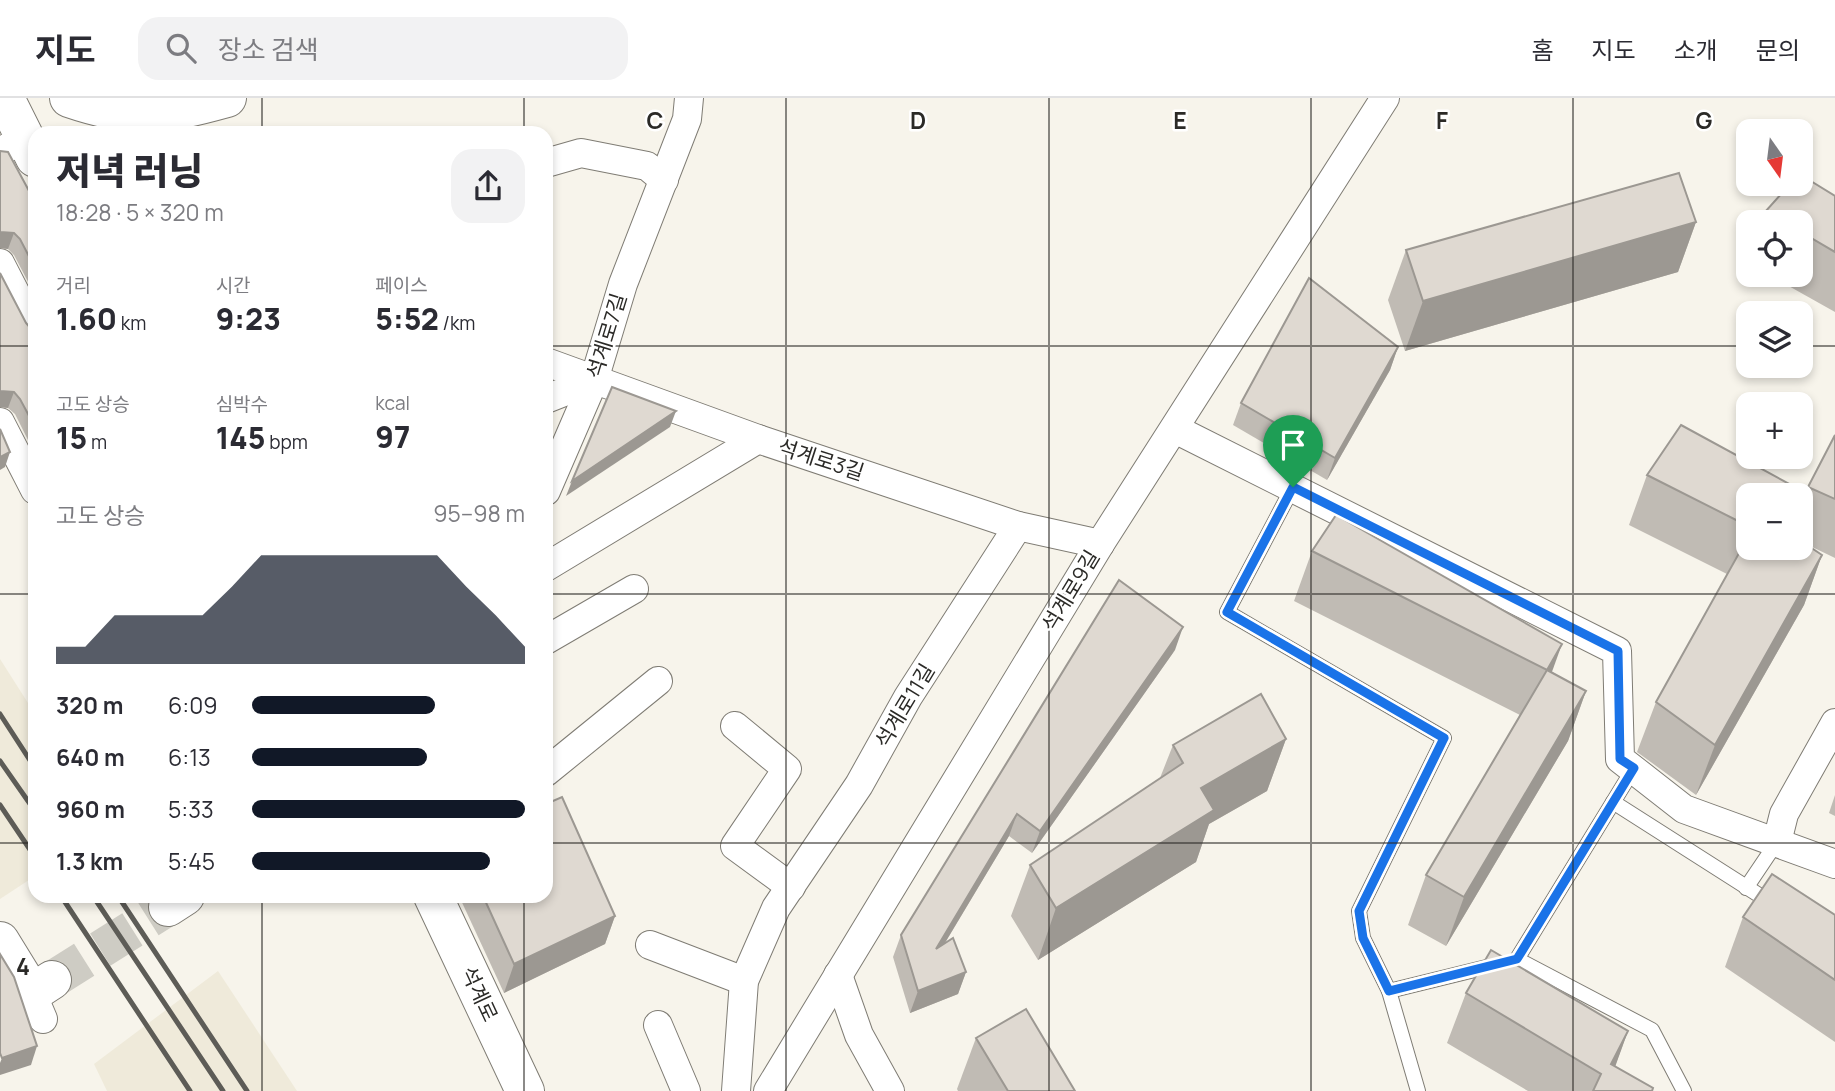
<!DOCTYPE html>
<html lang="ko">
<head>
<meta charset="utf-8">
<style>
	:root { --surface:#fff; --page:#f2f2f3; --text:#2b2b33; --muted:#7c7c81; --line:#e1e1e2; --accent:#111827 }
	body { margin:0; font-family:Manrope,"Noto Sans KR",sans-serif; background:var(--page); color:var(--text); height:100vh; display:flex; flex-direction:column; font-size:26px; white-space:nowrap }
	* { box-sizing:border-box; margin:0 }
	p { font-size:23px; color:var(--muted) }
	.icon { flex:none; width:38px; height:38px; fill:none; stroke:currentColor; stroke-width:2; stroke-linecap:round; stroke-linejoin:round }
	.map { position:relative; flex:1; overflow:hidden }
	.panel { position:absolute; left:28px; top:28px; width:525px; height:777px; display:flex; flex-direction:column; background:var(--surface); border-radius:21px; box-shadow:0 4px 10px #0003 }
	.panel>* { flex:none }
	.needle { width:46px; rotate:166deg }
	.buttons { position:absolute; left:1736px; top:21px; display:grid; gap:14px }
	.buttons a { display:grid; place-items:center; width:77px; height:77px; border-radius:14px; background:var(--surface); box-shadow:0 4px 10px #0003; font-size:35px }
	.pin { position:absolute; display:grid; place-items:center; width:60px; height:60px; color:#fff; margin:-72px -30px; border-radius:50% 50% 50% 0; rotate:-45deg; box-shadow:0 0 7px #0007 }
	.pin .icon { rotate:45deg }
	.round { display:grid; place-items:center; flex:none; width:74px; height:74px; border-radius:21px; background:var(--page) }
	.headline { display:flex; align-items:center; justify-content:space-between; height:119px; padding:0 28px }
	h1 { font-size:38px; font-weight:800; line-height:52px }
	.metrics { display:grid; grid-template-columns:repeat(3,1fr); gap:10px; height:119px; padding:7px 28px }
	.metrics div { display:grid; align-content:center }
	.metrics b { font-size:30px; font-weight:800 }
	.metrics small { font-size:19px; font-weight:400 }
	.metrics p { font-size:19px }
	.chart { height:196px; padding:14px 28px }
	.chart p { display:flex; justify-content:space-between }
	.chart svg { width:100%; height:126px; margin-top:7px; fill:var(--accent); opacity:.7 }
	ul { padding:0 28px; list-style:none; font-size:23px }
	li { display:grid; grid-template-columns:112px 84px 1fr; align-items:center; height:52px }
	li i { height:18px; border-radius:9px; background:var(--accent) }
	header { display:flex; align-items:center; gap:42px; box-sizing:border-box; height:98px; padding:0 35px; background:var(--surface); border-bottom:2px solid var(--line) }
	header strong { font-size:33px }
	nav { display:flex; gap:38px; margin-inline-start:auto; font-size:24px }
	.search { width:490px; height:63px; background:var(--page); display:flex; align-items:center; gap:18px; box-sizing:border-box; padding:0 24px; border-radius:21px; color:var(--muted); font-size:26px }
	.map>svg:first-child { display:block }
	.built { fill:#efeada }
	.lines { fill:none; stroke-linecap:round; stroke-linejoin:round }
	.secondary-tunnel { stroke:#ceccc4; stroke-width:38; stroke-dasharray:38 19; stroke-linecap:butt }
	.lane-casing { stroke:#7f7c74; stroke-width:16 }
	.street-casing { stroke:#7f7c74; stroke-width:30 }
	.secondary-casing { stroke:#7f7c74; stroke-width:40 }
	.lane { stroke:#fff; stroke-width:14 }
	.street { stroke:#fff; stroke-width:28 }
	.secondary { stroke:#fff; stroke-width:38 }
	.rail { stroke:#5d5c57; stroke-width:5 }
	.wall { fill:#c0bbb4 }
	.shaded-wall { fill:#9c9892 }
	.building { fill:#dfd9d1; stroke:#9c9892; stroke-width:2 }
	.route-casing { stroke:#fff; stroke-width:14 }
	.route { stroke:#1a73e8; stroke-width:9 }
	.grid { fill:none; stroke:#2b2a27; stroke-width:2; stroke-opacity:0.55 }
	.labels { text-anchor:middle; stroke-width:5; stroke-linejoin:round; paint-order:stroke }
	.street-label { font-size:21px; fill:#2b2a27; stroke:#fff }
	.grid-label { font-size:23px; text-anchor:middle; font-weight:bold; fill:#2b2a27; stroke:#fff; stroke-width:5; stroke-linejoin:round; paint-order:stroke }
</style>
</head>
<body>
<header>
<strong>지도</strong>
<div class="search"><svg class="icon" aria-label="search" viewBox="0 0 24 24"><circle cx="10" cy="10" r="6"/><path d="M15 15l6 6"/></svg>장소 검색</div>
<nav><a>홈</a><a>지도</a><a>소개</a><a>문의</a></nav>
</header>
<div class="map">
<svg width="1835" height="993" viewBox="0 0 1835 993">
	<rect width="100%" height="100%" fill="#f7f4eb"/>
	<g class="built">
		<path d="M 0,561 L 35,616 L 35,778 L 0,801 Z"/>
		<path d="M 218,873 L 297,993 L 107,993 L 94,966 Z"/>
	</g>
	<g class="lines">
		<path class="secondary-tunnel" d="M 52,882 L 168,809"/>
		<g class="lane-casing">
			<g id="lane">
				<path d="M 1293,389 L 1227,514 L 1444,640 L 1359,813 L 1363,840 L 1389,893 L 1418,993"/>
				<path d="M 1634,670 L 1517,861 L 1652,932 L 1684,993"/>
				<path d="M 1613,704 L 1773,806"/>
				<path d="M 1746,790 L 1777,744"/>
				<path d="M 1389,893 L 1499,866"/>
			</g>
		</g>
		<g class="street-casing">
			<g id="street">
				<path d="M 0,54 L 26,39"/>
				<path d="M 546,65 L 581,55 L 647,68 L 664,82"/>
				<path d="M 0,165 L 35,233"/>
				<path d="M 546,264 L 758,341 L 1018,428 L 1100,446"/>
				<path d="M 546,301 L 594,282"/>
				<path d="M 0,324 L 35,392"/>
				<path d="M 1175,331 L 1617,553 L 1620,661 L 1684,711 L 1835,766"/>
				<path d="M 546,393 L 594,282 L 623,186 L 687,21 L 689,0"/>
				<path d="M 546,469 L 758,341"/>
				<path d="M 546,542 L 634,491"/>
				<path d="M 735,628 L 787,671 L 735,748 L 791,789"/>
				<path d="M 546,674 L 658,583"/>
				<path d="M 1777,744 L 1784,716 L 1835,625"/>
				<path d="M 650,847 L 744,883"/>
				<path d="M 838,877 L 859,937 L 890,993"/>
				<path d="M 32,895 L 43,921"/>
				<path d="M 658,927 L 686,993"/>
				<path d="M 736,993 L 744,883 L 776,810 L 859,687 L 908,599 L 1018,428"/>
				<path d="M 768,993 L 1100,446 L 1385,0"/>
			</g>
		</g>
		<g class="secondary-casing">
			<g id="secondary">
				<path d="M 5,0 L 35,60"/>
				<path d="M 69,0 C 133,22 162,18 227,0"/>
				<path d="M 433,798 L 525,993"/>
				<path d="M 168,809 L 185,798"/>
				<path d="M 0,843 L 32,895 L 52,882"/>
			</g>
		</g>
		<use href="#lane" class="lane"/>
		<use href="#street" class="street"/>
		<use href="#secondary" class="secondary"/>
		<g class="rail">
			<path d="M 0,616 L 35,670"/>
			<path d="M 0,663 L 35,713"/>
			<path d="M 0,707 L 35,759"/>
			<path d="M 61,798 L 190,993"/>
			<path d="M 93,798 L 223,993"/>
			<path d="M 118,798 L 247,993"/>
		</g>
	</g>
	<g class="wall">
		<path d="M 1835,98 L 1835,214 L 1769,177 L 1801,177 L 1801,124 L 1761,124 L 1765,114 Z"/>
		<path d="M 35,104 L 35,197 L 14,157 L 8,151 L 0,150 Z"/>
		<path d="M 1696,124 L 1678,174 L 1405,253 L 1388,202 L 1406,152 Z"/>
		<path d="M 0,175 L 26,225 L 32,232 L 35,232 L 35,356 L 15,316 L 8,310 L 0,309 Z"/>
		<path d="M 1398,249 L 1390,272 L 1327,382 L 1233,327 L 1241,305 Z"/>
		<path d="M 1835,337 L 1835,460 L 1804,445 L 1822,457 L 1804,507 L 1696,697 L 1637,654 L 1656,604 L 1727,476 L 1629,427 L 1647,377 L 1748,397 L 1748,450 L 1801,450 L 1801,407 L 1808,389 Z"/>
		<path d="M 1312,453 L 1552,574 L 1586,593 L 1568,643 L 1446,848 L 1408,827 L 1426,777 L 1520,617 L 1294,503 Z"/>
		<path d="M 1175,552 L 1032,755 L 1009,738 L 945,845 L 966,874 L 958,896 L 910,915 L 893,859 L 901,837 Z"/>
		<path d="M 1286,641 L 1267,693 L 1209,726 L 1196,764 L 1038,862 L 1011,818 L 1030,767 L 1160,680 L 1173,647 Z"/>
		<path d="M 1835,697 L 1835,718 L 1829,715 Z"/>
		<path d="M 459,798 L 546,798 L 615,818 L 605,846 L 504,895 Z"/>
		<path d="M 1835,817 L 1835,944 L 1725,869 L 1743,819 Z"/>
		<path d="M 1466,895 L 1628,933 L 1615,968 L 1652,993 L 1528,993 L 1447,945 Z"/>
		<path d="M 976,940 L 1075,993 L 958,993 L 957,991 Z"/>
	</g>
	<g class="shaded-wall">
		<path d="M 1696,124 L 1678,174 L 1405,253 L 1423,203 Z"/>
		<path d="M 0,134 L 14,135 L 8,151 L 0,150 Z"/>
		<path d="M 1398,249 L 1390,272 L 1327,382 L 1335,360 Z"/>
		<path d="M 0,293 L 14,294 L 8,310 L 0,309 Z"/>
		<path d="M 676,313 L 670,329 L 566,398 L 572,383 Z"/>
		<path d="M 10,354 L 5,369 L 0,372 L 0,359 Z"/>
		<path d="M 1822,457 L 1804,507 L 1696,697 L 1715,647 Z"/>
		<path d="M 1183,529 L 1175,552 L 1032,755 L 1040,733 Z"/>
		<path d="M 1562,546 L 1544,596 L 1547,572 Z"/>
		<path d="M 1586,593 L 1568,643 L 1446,848 L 1464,799 Z"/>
		<path d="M 1286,641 L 1267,693 L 1209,726 L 1196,764 L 1038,862 L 1056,810 L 1201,690 Z"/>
		<path d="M 1017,716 L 1009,738 L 928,873 L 936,851 Z"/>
		<path d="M 615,818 L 605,846 L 504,895 L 514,866 Z"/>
		<path d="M 966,874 L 958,896 L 910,915 L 918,893 Z"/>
		<path d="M 1628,933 L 1610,983 L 1611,966 Z"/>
		<path d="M 37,948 L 31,967 L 0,977 L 0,965 L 2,960 Z"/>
	</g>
	<g class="building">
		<path d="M 0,53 L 8,54 L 35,104 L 35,170 L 20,141 L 14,135 L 0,134 Z"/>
		<path d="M 1679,75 L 1696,124 L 1423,203 L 1406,152 Z"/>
		<path d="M 1801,77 L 1835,98 L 1835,154 L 1801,134 L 1801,124 L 1783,124 L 1765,114 L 1790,86 L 1801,86 Z"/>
		<path d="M 0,175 L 26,225 L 32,232 L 35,232 L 35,329 L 20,301 L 14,294 L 0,293 Z"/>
		<path d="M 1309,180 L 1398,249 L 1335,360 L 1241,305 Z"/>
		<path d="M 612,289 L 676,313 L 572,383 Z"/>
		<path d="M 1681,327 L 1793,388 L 1790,397 L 1748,397 L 1748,428 L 1647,377 Z"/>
		<path d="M 0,331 L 10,354 L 0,359 Z"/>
		<path d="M 1835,337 L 1835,401 L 1808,389 Z"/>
		<path d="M 1336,417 L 1562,546 L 1547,572 L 1312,453 Z"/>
		<path d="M 1748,439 L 1748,450 L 1801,450 L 1801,443 L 1822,457 L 1715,647 L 1656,604 Z"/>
		<path d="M 1119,482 L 1183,529 L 1040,733 L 1017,716 L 936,851 L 953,840 L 966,874 L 918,893 L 901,837 Z"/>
		<path d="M 1547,572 L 1586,593 L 1464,799 L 1426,777 Z"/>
		<path d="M 1261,596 L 1286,641 L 1201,690 L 1214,712 L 1056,810 L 1030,767 L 1183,665 L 1173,647 Z"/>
		<path d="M 562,699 L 615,818 L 514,866 L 483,798 L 546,798 L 546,706 Z"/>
		<path d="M 1772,776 L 1835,817 L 1835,882 L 1743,819 Z"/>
		<path d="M 1491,852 L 1628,933 L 1611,966 L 1653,990 L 1652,993 L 1593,993 L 1601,976 L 1466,895 Z"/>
		<path d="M 0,856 L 14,879 L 37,948 L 2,960 L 0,955 Z"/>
		<path d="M 1026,911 L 1075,993 L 1008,993 L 976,940 Z"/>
	</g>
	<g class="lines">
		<g class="route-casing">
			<path id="route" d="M 1293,389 L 1618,553 L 1620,661 L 1634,670 L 1517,861 L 1389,893 L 1363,840 L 1359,813 L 1444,640 L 1227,514 Z"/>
		</g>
		<use href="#route" class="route"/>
	</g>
	<path class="grid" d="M 262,0 L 262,35M 524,0 L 524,35M 786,0 L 786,993M 1049,0 L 1049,993M 1311,0 L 1311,993M 1573,0 L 1573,993M 0,248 L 35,248M 546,248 L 1748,248M 1801,248 L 1835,248M 0,496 L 35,496M 546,496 L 1835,496M 0,745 L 35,745M 546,745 L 1835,745M 262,798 L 262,993M 524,798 L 524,993"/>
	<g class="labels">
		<g class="street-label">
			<text transform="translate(607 238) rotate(-73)" y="7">석계로7길</text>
			<text transform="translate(821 362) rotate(18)" y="7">석계로3길</text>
			<text transform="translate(1071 493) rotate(-59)" y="7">석계로9길</text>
			<text transform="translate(905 608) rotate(-59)" y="7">석계로11길</text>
			<text transform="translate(479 896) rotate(65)" y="7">석계로</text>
		</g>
	</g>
	<g class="grid-label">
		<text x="655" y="31">C</text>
		<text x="918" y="31">D</text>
		<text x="1180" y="31">E</text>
		<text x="1442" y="31">F</text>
		<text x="1704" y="31">G</text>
		<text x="23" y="877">4</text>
	</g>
</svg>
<div class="buttons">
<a><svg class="needle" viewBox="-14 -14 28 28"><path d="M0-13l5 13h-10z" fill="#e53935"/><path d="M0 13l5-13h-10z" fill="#7c7c81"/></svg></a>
<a><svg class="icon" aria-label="locate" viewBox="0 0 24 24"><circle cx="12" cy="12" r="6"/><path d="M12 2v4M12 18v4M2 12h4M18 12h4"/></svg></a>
<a><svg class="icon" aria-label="layers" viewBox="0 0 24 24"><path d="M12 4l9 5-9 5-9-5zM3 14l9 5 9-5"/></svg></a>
<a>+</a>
<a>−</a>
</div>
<div class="pin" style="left:1293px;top:389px;background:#1e9e55"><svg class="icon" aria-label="arrive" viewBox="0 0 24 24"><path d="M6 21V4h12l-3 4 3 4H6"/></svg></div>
<section class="panel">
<div class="headline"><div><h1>저녁 러닝</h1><p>18:28 · 5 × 320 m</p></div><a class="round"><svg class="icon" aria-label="share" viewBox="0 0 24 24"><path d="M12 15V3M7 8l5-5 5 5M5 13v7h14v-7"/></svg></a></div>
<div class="metrics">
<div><p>거리</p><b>1.60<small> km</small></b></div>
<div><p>시간</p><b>9:23</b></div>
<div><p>페이스</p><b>5:52<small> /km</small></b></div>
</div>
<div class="metrics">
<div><p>고도 상승</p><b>15<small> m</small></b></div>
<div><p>심박수</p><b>145<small> bpm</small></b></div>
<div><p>kcal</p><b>97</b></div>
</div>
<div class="chart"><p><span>고도 상승</span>95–98 m</p>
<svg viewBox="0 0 160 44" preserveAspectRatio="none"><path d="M0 44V38L10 38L20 27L30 27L40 27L50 27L60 17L70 6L80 6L90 6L100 6L110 6L120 6L130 6L140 17L150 27L160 38V44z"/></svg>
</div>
<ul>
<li><b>320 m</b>6:09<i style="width:67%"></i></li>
<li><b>640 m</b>6:13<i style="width:64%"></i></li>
<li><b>960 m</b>5:33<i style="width:100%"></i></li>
<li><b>1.3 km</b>5:45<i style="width:87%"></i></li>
</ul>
</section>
</div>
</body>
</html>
